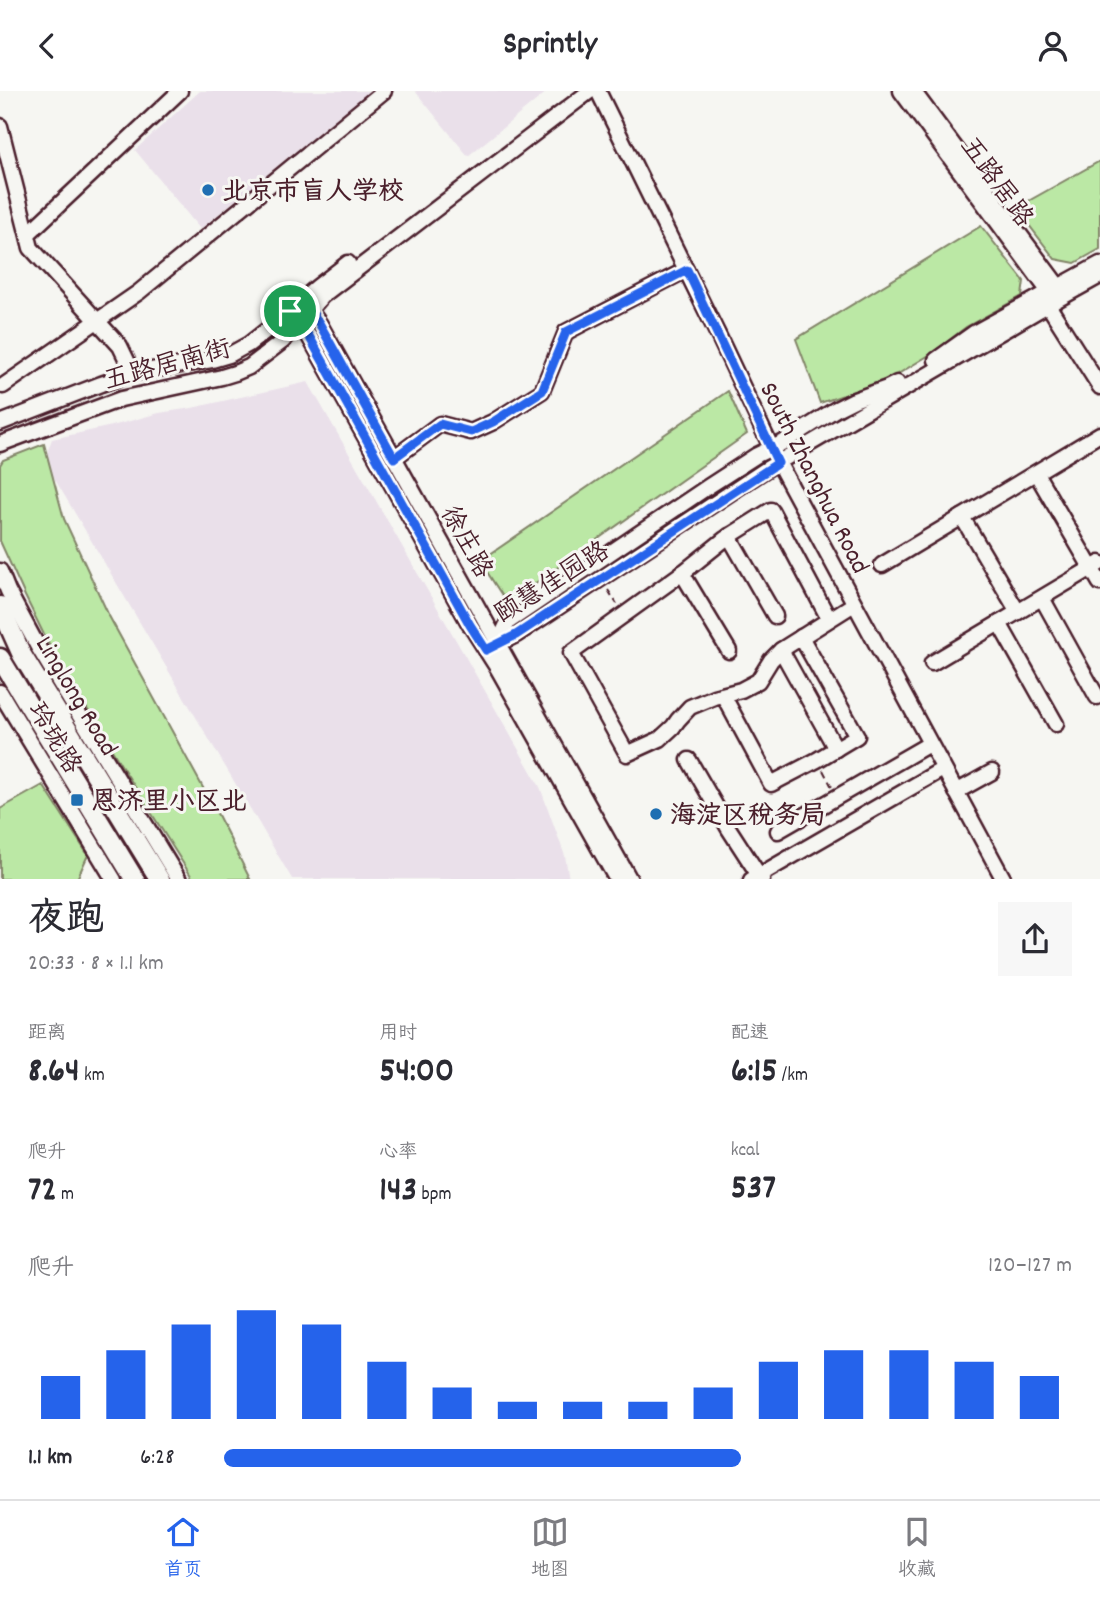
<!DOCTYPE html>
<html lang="zh">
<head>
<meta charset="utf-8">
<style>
	:root { --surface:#fff; --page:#f7f7f7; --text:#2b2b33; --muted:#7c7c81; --line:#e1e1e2; --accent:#2563eb }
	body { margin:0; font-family:Dekko,"LXGW WenKai TC",sans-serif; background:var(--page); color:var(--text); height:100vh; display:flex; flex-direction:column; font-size:26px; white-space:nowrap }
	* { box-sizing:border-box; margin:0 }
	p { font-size:23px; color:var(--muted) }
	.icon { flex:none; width:38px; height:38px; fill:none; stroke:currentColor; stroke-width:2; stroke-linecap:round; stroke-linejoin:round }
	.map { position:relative; height:788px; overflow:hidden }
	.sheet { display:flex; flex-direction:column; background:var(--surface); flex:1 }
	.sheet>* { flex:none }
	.pin { position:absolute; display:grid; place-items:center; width:60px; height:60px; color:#fff; margin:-30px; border:4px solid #fff; border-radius:50%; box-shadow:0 2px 7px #0007 }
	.round { display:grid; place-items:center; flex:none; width:74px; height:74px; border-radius:0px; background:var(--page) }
	.summary { display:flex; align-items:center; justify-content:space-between; height:119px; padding:0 28px }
	h1 { font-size:38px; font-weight:800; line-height:52px }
	.figures { display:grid; grid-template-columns:repeat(3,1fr); gap:10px; height:119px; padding:7px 28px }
	.figures div { display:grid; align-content:center }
	.figures b { font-size:35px; font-weight:800 }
	.figures small { font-size:19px; font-weight:400 }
	.figures p { font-size:19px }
	.chart { height:196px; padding:14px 28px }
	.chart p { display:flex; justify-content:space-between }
	.chart svg { width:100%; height:126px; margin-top:7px; stroke:var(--accent); stroke-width:6 }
	ul { padding:0 28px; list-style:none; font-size:23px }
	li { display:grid; grid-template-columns:112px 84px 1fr; align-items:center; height:52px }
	li i { height:18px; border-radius:9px; background:var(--accent) }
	header { display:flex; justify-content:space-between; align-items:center; height:91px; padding:0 28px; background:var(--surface); font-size:32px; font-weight:800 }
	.tab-bar { display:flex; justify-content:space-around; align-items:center; height:98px; border-top:2px solid var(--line); background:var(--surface); font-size:19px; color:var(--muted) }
	.tab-bar a { display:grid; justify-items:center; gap:4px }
	.tab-bar .selected { color:var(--accent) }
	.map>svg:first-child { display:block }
	.built { fill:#eae0ea }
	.green { fill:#bbe8a5; stroke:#828468; stroke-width:2 }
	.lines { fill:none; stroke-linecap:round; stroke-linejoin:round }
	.minor-casing { stroke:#4a1f2b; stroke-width:19 }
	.major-casing { stroke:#4a1f2b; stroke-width:23 }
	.path { stroke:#4a1f2b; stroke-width:2; stroke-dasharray:7 5; stroke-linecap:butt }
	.minor { stroke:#f6f6f2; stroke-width:14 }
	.major { stroke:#f6f6f2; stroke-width:18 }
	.route-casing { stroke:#fff; stroke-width:14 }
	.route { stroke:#2563eb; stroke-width:9 }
	.poi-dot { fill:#1f6fb2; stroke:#f6f6f2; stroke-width:2.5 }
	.labels { text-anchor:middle; stroke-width:6; stroke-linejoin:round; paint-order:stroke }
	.street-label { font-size:26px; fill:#4a1f2b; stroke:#f6f6f2 }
	.poi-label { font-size:26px; font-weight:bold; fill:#4a1f2b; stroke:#f6f6f2; text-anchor:start }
</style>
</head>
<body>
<header><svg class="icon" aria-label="back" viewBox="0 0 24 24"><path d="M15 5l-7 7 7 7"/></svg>Sprintly<svg class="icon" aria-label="person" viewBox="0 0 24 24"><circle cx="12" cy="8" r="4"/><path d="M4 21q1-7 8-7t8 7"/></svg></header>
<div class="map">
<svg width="1100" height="789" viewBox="0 0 1100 789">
	<rect width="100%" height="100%" fill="#f6f6f2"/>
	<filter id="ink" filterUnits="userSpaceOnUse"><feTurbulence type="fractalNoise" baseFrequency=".0143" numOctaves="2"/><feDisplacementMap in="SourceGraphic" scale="14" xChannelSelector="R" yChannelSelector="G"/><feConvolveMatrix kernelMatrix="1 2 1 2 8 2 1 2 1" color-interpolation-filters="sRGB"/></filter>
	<g filter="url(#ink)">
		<g class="built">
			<path d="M 200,0 L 369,0 L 200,138 L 135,59 Z"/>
			<path d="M 415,0 L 548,0 L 468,65 Z"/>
			<path d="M 308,291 L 540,696 L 565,765 L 569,788 L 292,788 L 44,370 L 52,348 L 112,335 L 159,322 L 192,317 Z"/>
		</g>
		<g class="green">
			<path d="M 1100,70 L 1100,158 L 1075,172 L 1055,168 L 1016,117 Z"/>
			<path d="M 981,135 L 1024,190 L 1022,205 L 966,236 L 931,263 L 888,289 L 820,312 L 796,248 Z"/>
			<path d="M 728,300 L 747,343 L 507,512 L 480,470 Z"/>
			<path d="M 44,353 L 64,428 L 109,525 L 219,726 L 250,788 L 193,788 L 121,674 L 51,558 L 25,505 L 0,450 L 0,374 L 3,369 Z"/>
			<path d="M 43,694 L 88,764 L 77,788 L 0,788 L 0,718 Z"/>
		</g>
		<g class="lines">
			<g class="minor-casing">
				<g id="minor">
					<path d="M 598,0 L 720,248 L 778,371 L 1004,789"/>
					<path d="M 901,0 L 1055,209"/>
					<path d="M 913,0 L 1064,203"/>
					<path d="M 0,35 L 31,157 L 120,255 L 133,282"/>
					<path d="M 29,142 L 180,0"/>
					<path d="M 306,214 L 319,232 L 630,789"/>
					<path d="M 1048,214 L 1100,296"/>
					<path d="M 294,225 L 310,247 L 470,534 L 498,578 L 617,789"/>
					<path d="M 936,269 L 974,242 L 1100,173"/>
					<path d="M 3,295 L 139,201 L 384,0"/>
					<path d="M 0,332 L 101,293 L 133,282 L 212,269 L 229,264 L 249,253 L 272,235 L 317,196 L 348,172"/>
					<path d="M 0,353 L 121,308 L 222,286 L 235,282 L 249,276 L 283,250 L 322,205 L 590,0"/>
					<path d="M 394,367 L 440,333 L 471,341 L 493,331 L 542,300 L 566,241 L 686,179"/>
					<path d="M 1036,382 L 1100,492"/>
					<path d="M 962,426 L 1018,521"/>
					<path d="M 729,445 L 775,525"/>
					<path d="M 882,474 L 1100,343"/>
					<path d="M 0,480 L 8,500 L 38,556 L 179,789"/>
					<path d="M 682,482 L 729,560"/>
					<path d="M 1042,507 L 1097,606"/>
					<path d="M 829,528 L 771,419 L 725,448 L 685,480 L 571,562 L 627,663 L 660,648 L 673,636 L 678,629 L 690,616 L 714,606 L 741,599 L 758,590 L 771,569 L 781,559 L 854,513"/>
					<path d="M 999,532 L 1056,633"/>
					<path d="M 498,552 L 508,531 L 709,395 L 757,364 L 784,351 L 836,318 L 854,309 L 887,297 L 897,292"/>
					<path d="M 486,559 L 516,544 L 765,379 L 1037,220 L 1100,185"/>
					<path d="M 781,559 L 836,658"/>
					<path d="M 932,572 L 1100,472"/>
					<path d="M 0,601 L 114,789"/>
					<path d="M 723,604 L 771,693 L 817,669 L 857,645 L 801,546"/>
					<path d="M 689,669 L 729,738 L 762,789"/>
					<path d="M 956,701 L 992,681"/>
					<path d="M 778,740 L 929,653"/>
					<path d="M 751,789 L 943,678"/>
				</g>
			</g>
			<g class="major-casing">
				<g id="major">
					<path d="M 0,515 L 22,564 L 160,789"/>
					<path d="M 0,567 L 135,789"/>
				</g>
			</g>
			<g class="path">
				<path d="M 608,499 L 617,513"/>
				<path d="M 823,679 L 832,696"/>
			</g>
			<use href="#minor" class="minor"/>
			<use href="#major" class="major"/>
		</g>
	</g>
	<g class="lines" filter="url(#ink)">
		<g class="route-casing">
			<path id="route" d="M 687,179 L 778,372 L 516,544 L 486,559 L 470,534 L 310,247 L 290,220 L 303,208 L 319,232 L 394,367 L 440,333 L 471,341 L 493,331 L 542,300 L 566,241 Z"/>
		</g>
		<use href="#route" class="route"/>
	</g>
	<g class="poi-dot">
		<circle cx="208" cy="99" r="7"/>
		<rect x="70" y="702" width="14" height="14" rx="3.5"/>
		<circle cx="656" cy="723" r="7"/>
	</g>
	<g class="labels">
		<g class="street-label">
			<text transform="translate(998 90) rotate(54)" y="9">五路居路</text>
			<text transform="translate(167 272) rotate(-15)" y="9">五路居南街</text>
			<text transform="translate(816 386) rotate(63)" y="9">South Zhanghua Road</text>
			<text transform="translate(468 450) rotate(61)" y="9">徐庄路</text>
			<text transform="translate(551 490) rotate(-32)" y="9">颐慧佳园路</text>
			<text transform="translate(78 604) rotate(59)" y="9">Linglong Road</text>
			<text transform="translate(56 646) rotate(59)" y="9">玲珑路</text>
		</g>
		<g class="poi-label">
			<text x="222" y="108">北京市盲人学校</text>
			<text x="91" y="718">恩济里小区北</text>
			<text x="670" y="732">海淀区税务局</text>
		</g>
	</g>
</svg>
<div class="pin" style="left:290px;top:220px;background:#1e9e55"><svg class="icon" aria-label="arrive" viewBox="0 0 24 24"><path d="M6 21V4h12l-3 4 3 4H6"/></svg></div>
</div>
<section class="sheet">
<div class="summary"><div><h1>夜跑</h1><p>20:33 · 8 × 1.1 km</p></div><a class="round"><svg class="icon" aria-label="share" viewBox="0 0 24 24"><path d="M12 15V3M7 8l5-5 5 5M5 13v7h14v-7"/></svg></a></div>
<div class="figures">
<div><p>距离</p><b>8.64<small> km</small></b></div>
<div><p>用时</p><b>54:00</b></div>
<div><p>配速</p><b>6:15<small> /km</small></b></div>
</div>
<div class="figures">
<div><p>爬升</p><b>72<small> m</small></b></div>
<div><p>心率</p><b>143<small> bpm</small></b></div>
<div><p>kcal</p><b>537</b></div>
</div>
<div class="chart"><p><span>爬升</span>120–127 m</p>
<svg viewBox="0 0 160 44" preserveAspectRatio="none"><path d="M5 44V29M15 44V20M25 44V11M35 44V6M45 44V11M55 44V24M65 44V33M75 44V38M85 44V38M95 44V38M105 44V33M115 44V24M125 44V20M135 44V20M145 44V24M155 44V29"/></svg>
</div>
<ul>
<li><b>1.1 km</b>6:28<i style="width:61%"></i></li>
</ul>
</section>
<nav class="tab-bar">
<a class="selected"><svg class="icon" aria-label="home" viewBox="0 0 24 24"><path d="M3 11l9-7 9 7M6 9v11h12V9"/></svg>首页</a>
<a><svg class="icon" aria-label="map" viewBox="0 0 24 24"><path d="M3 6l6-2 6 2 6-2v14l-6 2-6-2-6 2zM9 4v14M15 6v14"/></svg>地图</a>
<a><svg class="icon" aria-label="saved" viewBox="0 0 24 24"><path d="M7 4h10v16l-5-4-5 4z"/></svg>收藏</a>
</nav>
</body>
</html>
